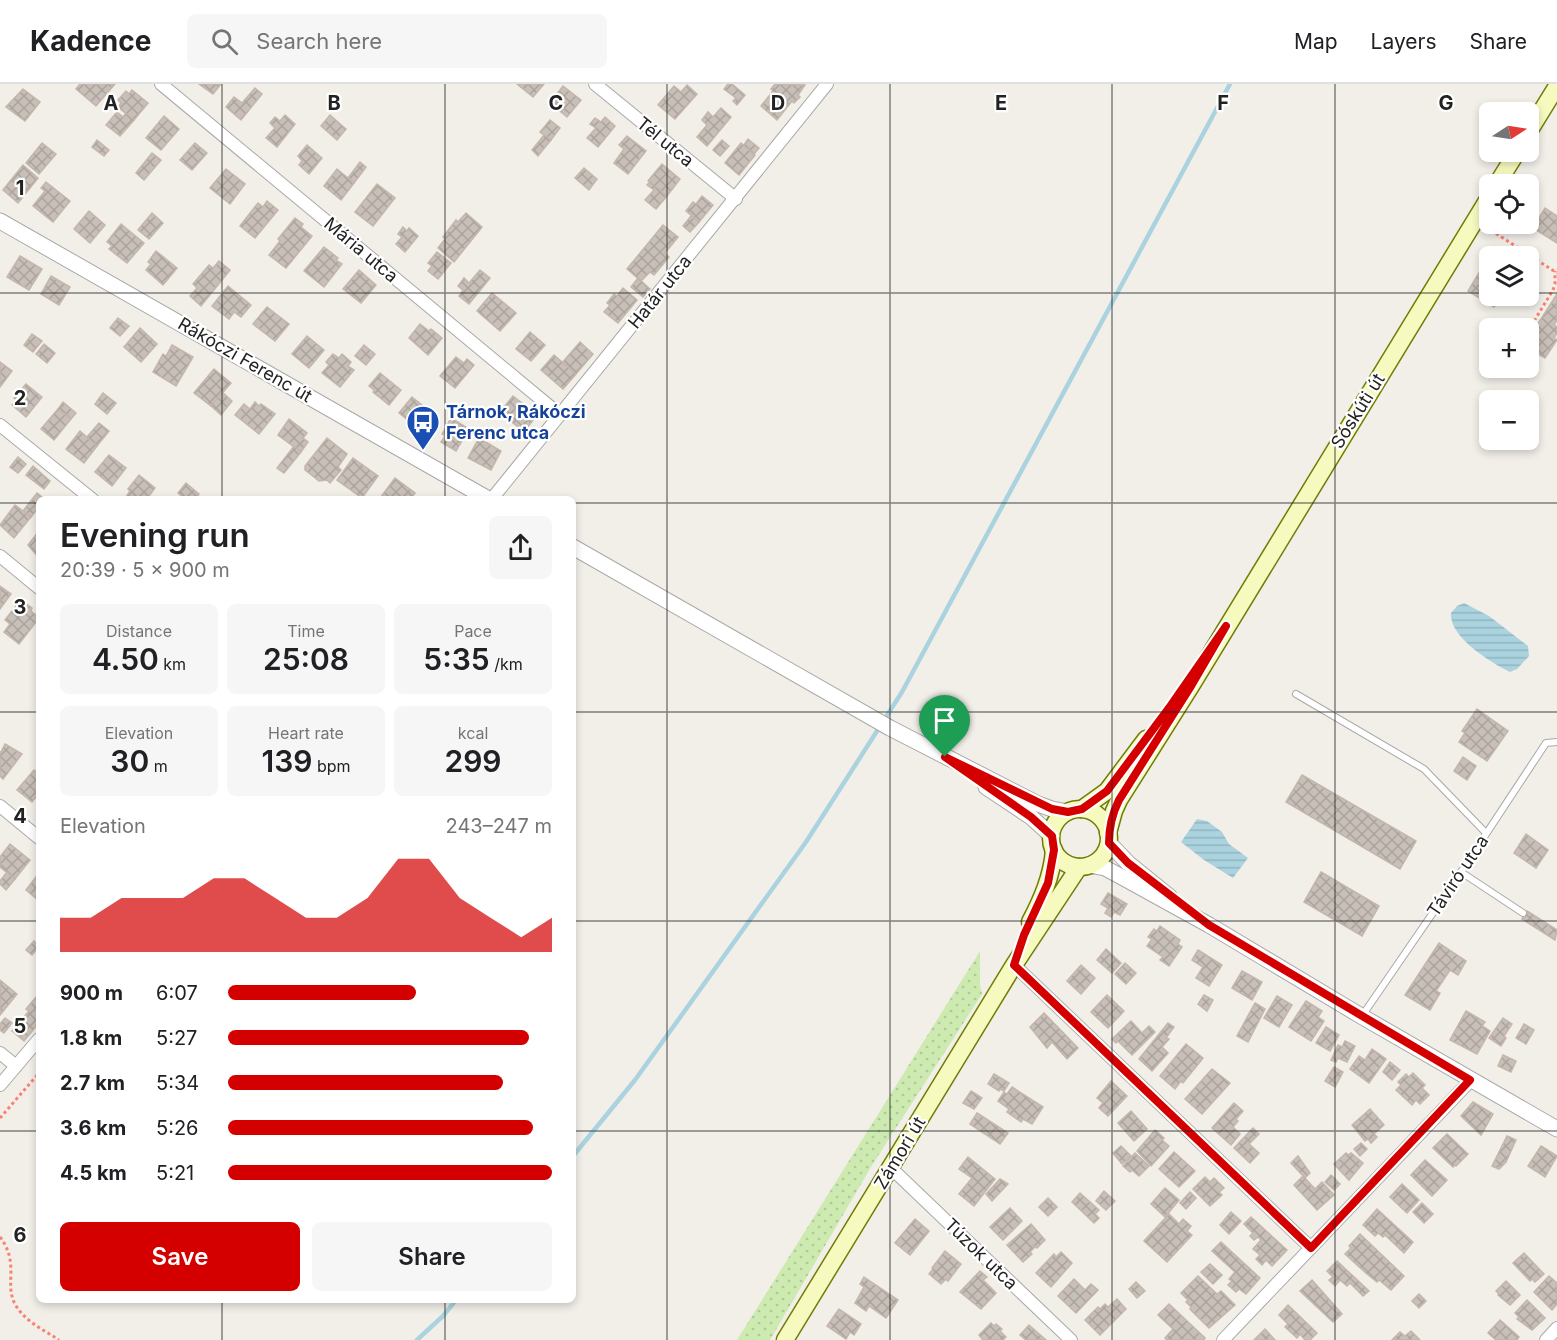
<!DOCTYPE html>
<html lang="en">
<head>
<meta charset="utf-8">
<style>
	:root { --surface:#fff; --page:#f6f6f6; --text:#202124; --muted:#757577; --line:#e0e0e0; --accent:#d40000 }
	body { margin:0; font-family:Inter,sans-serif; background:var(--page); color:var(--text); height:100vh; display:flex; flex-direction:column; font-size:22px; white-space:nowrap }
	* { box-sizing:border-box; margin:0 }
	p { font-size:20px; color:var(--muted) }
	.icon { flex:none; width:33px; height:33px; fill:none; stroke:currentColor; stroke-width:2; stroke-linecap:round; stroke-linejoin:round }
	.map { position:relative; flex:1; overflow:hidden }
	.panel { position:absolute; left:36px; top:412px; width:540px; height:807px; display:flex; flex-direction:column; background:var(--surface); border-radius:9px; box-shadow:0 3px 9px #0003 }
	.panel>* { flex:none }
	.needle { width:39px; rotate:78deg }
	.tools { position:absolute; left:1479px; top:18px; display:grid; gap:12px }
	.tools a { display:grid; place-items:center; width:60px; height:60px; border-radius:9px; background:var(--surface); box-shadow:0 3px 9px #0003; font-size:30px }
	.pin { position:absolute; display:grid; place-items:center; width:51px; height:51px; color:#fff; margin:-62px -26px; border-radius:50% 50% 50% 0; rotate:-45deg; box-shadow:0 0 6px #0007 }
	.pin .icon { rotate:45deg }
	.round { display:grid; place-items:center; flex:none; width:63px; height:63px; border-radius:9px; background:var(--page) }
	.head { display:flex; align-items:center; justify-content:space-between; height:102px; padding:0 24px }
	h1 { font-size:33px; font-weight:600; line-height:45px }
	.metrics { display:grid; grid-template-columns:repeat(3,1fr); gap:9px; height:102px; padding:6px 24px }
	.metrics div { display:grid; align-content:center; border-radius:9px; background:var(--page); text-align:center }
	.metrics b { font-size:30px; font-weight:600 }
	.metrics small { font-size:16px; font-weight:400 }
	.metrics p { font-size:16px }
	.chart { height:168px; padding:12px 24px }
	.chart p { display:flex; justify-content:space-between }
	.chart svg { width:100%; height:108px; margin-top:6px; fill:var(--accent); opacity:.7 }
	.button { display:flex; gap:12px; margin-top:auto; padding:12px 24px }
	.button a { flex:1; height:69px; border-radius:9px; background:var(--accent); color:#fff; font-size:24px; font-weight:600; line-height:69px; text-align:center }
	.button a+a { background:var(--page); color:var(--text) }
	ul { padding:0 24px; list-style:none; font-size:20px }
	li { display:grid; grid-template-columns:96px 72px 1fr; align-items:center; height:45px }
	li i { height:15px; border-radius:8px; background:var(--accent) }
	header { display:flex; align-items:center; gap:36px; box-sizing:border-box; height:84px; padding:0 30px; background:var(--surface); border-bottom:2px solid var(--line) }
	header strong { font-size:28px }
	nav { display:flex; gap:33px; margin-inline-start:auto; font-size:21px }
	.search { width:420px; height:54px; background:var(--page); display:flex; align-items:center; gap:15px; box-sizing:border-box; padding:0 21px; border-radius:9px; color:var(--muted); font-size:22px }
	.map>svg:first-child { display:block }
	.grass { fill:url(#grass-dots) }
	.water { fill:url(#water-rules) }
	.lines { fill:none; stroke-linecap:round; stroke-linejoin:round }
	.stream { stroke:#aad3df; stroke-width:4.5 }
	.building { fill:url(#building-cross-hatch); stroke:#c4b6ab; stroke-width:1.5 }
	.service-casing { stroke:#a9a9a9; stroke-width:8 }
	.minor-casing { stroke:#a9a9a9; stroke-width:14 }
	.tertiary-casing { stroke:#a9a9a9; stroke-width:17 }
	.secondary-casing { stroke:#707d05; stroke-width:19 }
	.path { stroke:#fa8072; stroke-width:3; stroke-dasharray:3 3; stroke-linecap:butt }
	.service { stroke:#fff; stroke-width:6 }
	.minor { stroke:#fff; stroke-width:12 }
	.tertiary { stroke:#fff; stroke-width:15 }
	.secondary { stroke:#f7fabf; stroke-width:16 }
	.route-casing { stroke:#fff; stroke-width:12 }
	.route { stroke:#d40000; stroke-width:8 }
	.grid { fill:none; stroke:#222; stroke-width:1.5; stroke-opacity:0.55 }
	.labels { text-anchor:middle; stroke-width:4.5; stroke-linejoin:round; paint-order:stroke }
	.street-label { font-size:18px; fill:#222; stroke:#fff }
	.transit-label { font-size:18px; font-weight:bold; fill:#164399; stroke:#fff; text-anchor:start }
	.grid-label { font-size:20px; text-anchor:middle; font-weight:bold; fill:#222; stroke:#fff; stroke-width:4.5; stroke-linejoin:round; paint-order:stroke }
</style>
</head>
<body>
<header>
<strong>Kadence</strong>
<div class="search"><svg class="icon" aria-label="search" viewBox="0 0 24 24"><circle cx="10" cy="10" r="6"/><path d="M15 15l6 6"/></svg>Search here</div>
<nav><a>Map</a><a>Layers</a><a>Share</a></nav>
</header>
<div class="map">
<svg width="1557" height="1256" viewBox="0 0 1557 1256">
	<defs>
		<pattern id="grass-dots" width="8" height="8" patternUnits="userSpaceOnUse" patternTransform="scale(1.5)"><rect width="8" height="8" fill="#cdebb0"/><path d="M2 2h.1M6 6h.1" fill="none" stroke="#b0c997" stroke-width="1.8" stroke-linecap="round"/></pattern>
		<pattern id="water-rules" width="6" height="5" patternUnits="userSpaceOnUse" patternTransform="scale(1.5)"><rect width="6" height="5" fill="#aad3df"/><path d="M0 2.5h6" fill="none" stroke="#92b5bf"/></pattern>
		<pattern id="building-cross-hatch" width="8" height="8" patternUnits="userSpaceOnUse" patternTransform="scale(1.5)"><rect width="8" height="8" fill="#c7bfb8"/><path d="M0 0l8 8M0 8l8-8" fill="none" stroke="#aba49e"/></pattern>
	</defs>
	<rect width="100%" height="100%" fill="#f2efe9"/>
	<path class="grass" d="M 980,867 L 980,901 L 982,910 L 871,1083 L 770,1256 L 737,1256 Z"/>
	<g class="water">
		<path d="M 1464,519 L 1489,532 L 1528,562 L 1529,572 L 1517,585 L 1510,588 C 1490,578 1449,553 1451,529 L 1457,522 Z"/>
		<path d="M 1197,735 L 1207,737 L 1222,748 L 1229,760 L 1248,774 L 1233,794 L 1204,776 L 1181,758 Z"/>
	</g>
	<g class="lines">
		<g class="stream">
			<path d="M 573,1072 L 635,996 L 806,758 L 902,608 L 1230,0"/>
			<path d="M 417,1256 L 443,1232 L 456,1216"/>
		</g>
	</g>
	<g class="building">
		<path d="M 80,0 L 115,0 L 96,22 L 76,5 Z"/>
		<path d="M 199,0 L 221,0 L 213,10 Z"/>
		<path d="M 517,0 L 544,0 L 533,13 Z"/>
		<path d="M 728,0 L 732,0 L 745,11 L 737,21 L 733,17 L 736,14 L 724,5 Z"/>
		<path d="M 775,0 L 805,1 L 798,11 L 800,13 L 794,19 L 792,17 L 777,36 L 761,22 L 773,7 L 771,5 Z"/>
		<path d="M 687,1 L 697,10 L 675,35 L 658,21 L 674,2 L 681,8 Z"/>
		<path d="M 563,2 L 581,16 L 567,33 L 550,19 Z"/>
		<path d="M 255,4 L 262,10 L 241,36 L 226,23 L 234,13 L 242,19 Z"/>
		<path d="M 23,5 L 40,18 L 25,37 L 6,23 Z"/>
		<path d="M 132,6 L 148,19 L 134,36 L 118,23 L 121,19 L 118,16 L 126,7 L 129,10 Z"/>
		<path d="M 721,24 L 731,33 L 707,62 L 697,53 L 707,41 L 702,36 L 708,28 L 713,33 Z"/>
		<path d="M 117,28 L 123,33 L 126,29 L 134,36 L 120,52 L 106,41 Z"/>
		<path d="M 285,31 L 295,40 L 277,63 L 266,54 L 275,44 L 270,39 L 275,33 L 280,37 Z"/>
		<path d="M 330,31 L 346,45 L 337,56 L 321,42 Z"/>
		<path d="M 164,32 L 179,45 L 161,66 L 146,54 Z"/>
		<path d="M 605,33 L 615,42 L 598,63 L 587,54 L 596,44 L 590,40 L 595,34 L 601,38 Z"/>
		<path d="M 550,36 L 560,44 L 551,56 L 540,48 Z"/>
		<path d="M 544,51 L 551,56 L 538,72 L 532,66 Z"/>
		<path d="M 627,52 L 646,67 L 628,90 L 614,79 L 624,65 L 619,61 Z"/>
		<path d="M 748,55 L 759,64 L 754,70 L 743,62 Z"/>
		<path d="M 97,56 L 109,66 L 104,72 L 92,63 Z"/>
		<path d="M 722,56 L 729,62 L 720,72 L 713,66 Z"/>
		<path d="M 42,59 L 56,70 L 39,90 L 26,79 Z"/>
		<path d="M 195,59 L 207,69 L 192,86 L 180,76 Z"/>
		<path d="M 741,59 L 755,71 L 739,91 L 725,79 Z"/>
		<path d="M 307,61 L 322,74 L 309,90 L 299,81 L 302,77 L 298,72 Z"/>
		<path d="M 152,69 L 161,76 L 144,96 L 136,89 Z"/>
		<path d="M 360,78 L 366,83 L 354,99 L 348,94 Z"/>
		<path d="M 662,80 L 680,95 L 667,112 L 648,97 Z"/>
		<path d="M 23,81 L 38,94 L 18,119 L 3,106 Z"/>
		<path d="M 584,84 L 597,95 L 589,106 L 575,94 Z"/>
		<path d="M 226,85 L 245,100 L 230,120 L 210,104 Z"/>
		<path d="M 337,85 L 354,99 L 341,116 L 324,102 Z"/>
		<path d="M 46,98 L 70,117 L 53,138 L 33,122 L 45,107 L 41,104 Z"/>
		<path d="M 650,98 L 667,112 L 656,125 L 645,116 L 654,106 L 647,101 Z"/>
		<path d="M 377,100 L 395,114 L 373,142 L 355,128 Z"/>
		<path d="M 702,112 L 713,121 L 699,138 L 686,127 L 693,118 L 696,120 Z"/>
		<path d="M 267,117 L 278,126 L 255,154 L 240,142 L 258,119 L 263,123 Z"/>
		<path d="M 1545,124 L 1557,132 L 1557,159 L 1533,144 Z"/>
		<path d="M 89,127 L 105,141 L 90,159 L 74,145 Z"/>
		<path d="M 152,129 L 163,139 L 149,155 L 138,146 Z"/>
		<path d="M 466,129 L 482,143 L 454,178 L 438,164 L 445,155 L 443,153 L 456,136 L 458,138 Z"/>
		<path d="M 691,132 L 699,138 L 690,148 L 683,142 Z"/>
		<path d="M 295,134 L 303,140 L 301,143 L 312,152 L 286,184 L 269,171 L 280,157 L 278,155 Z"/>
		<path d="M 121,140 L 144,159 L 127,179 L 109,165 L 112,162 L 107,158 Z"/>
		<path d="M 663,141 L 678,153 L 665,169 L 669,173 L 654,191 L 650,188 L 641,197 L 627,185 Z"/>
		<path d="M 403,143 L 407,147 L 409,144 L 418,152 L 405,168 L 396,160 L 402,153 L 398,150 Z"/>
		<path d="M 324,163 L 338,174 L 336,176 L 342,180 L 324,203 L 304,187 Z"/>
		<path d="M 156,167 L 177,184 L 163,201 L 146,186 L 151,180 L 148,178 Z"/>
		<path d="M 437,168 L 451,179 L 438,195 L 428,187 L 432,182 L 428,179 Z"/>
		<path d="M 1491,169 L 1497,172 L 1490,172 L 1490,212 L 1501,212 L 1494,223 L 1468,207 Z"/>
		<path d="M 20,172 L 42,185 L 29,206 L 7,193 Z"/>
		<path d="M 219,177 L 230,186 L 201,222 L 190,212 L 197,204 L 193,200 L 209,181 L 213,184 Z"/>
		<path d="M 359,186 L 376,201 L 361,219 L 343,205 Z"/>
		<path d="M 480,186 L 490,194 L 469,220 L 459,212 L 463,206 L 458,202 L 464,194 L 469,199 Z"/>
		<path d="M 51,192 L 70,203 L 59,221 L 41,210 Z"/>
		<path d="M 638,194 L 650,205 L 643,213 L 631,203 Z"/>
		<path d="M 228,202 L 251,221 L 241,233 L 234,228 L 229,235 L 212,222 Z"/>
		<path d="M 623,204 L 637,216 L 618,239 L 604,228 L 610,221 L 607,219 L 614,210 L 617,212 Z"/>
		<path d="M 492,209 L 516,229 L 500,247 L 477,227 Z"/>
		<path d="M 1557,210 L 1557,236 L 1554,241 L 1557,243 L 1557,249 L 1554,254 L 1557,256 L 1545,274 L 1528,264 L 1528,255 Z"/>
		<path d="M 267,223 L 289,240 L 275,257 L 253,240 Z"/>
		<path d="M 118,234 L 129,242 L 120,252 L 110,244 Z"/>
		<path d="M 420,240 L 429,247 L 431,245 L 442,254 L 428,271 L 409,254 Z"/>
		<path d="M 140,244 L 157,260 L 141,278 L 124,263 Z"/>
		<path d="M 530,248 L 545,261 L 531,277 L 516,265 Z"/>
		<path d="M 32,250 L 42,257 L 33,268 L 24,261 Z"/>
		<path d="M 307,252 L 324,266 L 309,284 L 292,270 Z"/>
		<path d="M 580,258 L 593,270 L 576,290 L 562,279 Z"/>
		<path d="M 44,260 L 55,269 L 47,279 L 36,270 Z"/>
		<path d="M 172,261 L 193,273 L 176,302 L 153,288 L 163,270 L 166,272 Z"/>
		<path d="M 364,261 L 375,270 L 366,281 L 355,272 Z"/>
		<path d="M 333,270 L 339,274 L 342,270 L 351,278 L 348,282 L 354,286 L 340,303 L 322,289 L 329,281 L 326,278 Z"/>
		<path d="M 554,271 L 576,290 L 563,305 L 541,286 Z"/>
		<path d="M 456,273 L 464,279 L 467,275 L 474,281 L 455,304 L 440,292 Z"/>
		<path d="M 0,278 L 12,287 L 0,303 Z"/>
		<path d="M 214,285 L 231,299 L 211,322 L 194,309 Z"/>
		<path d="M 380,289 L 401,306 L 389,321 L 373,308 L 374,306 L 369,302 Z"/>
		<path d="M 26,300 L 42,313 L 26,333 L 12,321 L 16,316 L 14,314 Z"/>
		<path d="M 222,308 L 232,317 L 221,331 L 211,322 Z"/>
		<path d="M 103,309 L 116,319 L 107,330 L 95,320 Z"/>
		<path d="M 513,312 L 537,331 L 524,348 L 500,328 Z"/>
		<path d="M 412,313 L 433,330 L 421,347 L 399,329 Z"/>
		<path d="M 63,318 L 76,329 L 71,335 L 58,325 Z"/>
		<path d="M 255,318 L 259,322 L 261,320 L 275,330 L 259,350 L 235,331 L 244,320 L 250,325 Z"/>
		<path d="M 58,325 L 71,335 L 54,356 L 41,345 Z"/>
		<path d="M 451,334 L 469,345 L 456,367 L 441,358 L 445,352 L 442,350 Z"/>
		<path d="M 289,335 L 307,349 L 303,354 L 308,358 L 301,368 L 278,351 Z"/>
		<path d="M 99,339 L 109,347 L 97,362 L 87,353 Z"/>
		<path d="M 80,347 L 97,362 L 84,379 L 66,365 Z"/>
		<path d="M 327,354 L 347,370 L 338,383 L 341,386 L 330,399 L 327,396 L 319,397 L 305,386 L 305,382 Z"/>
		<path d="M 479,354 L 501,367 L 491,386 L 468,374 Z"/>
		<path d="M 294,362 L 301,368 L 284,389 L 277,384 Z"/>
		<path d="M 109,371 L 126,384 L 112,402 L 95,388 Z"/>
		<path d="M 18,373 L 26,380 L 18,389 L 10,383 Z"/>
		<path d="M 353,374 L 378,392 L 362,414 L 337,396 Z"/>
		<path d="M 33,382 L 50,397 L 44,405 L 26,391 Z"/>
		<path d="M 139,391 L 155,404 L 146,416 L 129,416 L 126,413 L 130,407 L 128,405 Z"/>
		<path d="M 395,394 L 415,409 L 410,416 L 380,414 Z"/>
		<path d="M 186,399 L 199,410 L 194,416 L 186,416 L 178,409 Z"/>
		<path d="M 37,409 L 45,415 L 39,416 L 39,423 L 31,433 L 23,427 Z"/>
		<path d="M 15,421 L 31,433 L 14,454 L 0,441 Z"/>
		<path d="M 39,447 L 39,474 L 28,461 Z"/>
		<path d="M 0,502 L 11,510 L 0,525 Z"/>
		<path d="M 19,518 L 23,521 L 25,519 L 32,524 L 31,527 L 39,534 L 19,560 L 4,548 L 10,540 L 5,536 Z"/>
		<path d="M 1477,625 L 1508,647 L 1487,677 L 1459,658 L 1465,649 L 1462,647 Z"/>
		<path d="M 5,660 L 22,670 L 3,695 L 0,692 L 0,668 L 1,668 Z"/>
		<path d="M 1463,673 L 1476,682 L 1467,696 L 1454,687 Z"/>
		<path d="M 34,686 L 39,690 L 39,709 L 32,718 L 17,706 Z"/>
		<path d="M 1302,691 L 1416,757 L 1400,785 L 1286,718 Z"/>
		<path d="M 1526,750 L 1548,766 L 1536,784 L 1514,769 Z"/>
		<path d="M 10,760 L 30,776 L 15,795 L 0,783 L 0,773 Z"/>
		<path d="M 7,788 L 15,795 L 6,806 L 0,800 L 0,797 Z"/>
		<path d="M 1321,788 L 1379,822 L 1362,852 L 1304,818 Z"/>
		<path d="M 39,789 L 39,817 L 26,806 Z"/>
		<path d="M 1108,809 L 1127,820 L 1120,831 L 1114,828 L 1111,833 L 1105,829 L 1108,824 L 1101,820 Z"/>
		<path d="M 1527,827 L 1557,846 L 1555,856 L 1522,835 Z"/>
		<path d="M 1160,842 L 1180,856 L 1178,860 L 1182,863 L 1169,882 L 1160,876 L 1163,873 L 1147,862 L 1152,855 L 1148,853 L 1154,845 L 1157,847 Z"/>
		<path d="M 34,857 L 39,863 L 32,871 L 26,866 Z"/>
		<path d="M 1439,859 L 1466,877 L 1458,891 L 1450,886 L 1436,907 L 1440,909 L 1430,926 L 1405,911 Z"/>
		<path d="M 1106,865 L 1121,879 L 1112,889 L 1097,876 Z"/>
		<path d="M 1198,866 L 1222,881 L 1209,902 L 1196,894 L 1203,883 L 1192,876 Z"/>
		<path d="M 1125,879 L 1136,889 L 1126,900 L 1115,890 Z"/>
		<path d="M 1081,881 L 1095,894 L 1081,910 L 1067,897 Z"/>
		<path d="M 1242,887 L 1262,898 L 1252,916 L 1232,904 Z"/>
		<path d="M 0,896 L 17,910 L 0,931 Z"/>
		<path d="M 1107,911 L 1124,927 L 1108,944 L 1091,928 Z"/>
		<path d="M 1204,911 L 1213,916 L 1207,927 L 1198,920 Z"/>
		<path d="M 1277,912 L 1292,921 L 1279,943 L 1264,934 Z"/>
		<path d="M 36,913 L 39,916 L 39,939 L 24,957 L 12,947 L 29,927 L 26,925 Z"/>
		<path d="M 1306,917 L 1322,927 L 1318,933 L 1324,937 L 1311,957 L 1289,943 Z"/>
		<path d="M 1255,919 L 1265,925 L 1248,958 L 1237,952 Z"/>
		<path d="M 1466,927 L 1485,938 L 1482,942 L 1490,947 L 1477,970 L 1450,956 Z"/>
		<path d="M 1044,929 L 1078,964 L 1067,975 L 1052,958 L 1047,964 L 1030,943 Z"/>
		<path d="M 5,934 L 12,939 L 4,949 L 0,946 L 0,940 Z"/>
		<path d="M 1503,934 L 1512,940 L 1504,952 L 1506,954 L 1501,962 L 1489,954 Z"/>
		<path d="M 1131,937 L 1142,949 L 1149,942 L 1155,948 L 1132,971 L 1118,957 L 1116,959 L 1112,955 Z"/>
		<path d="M 1168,939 L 1174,943 L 1166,954 L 1169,955 L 1162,963 L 1168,969 L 1152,987 L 1139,975 Z"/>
		<path d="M 1524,940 L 1534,946 L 1526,960 L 1516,954 Z"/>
		<path d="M 1326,943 L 1339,951 L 1330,967 L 1316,959 Z"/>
		<path d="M 1345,957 L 1355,962 L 1347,978 L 1338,974 L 1336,978 L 1331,976 L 1338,961 L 1342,963 Z"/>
		<path d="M 1186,960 L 1203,974 L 1183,999 L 1181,997 L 1175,1005 L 1160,992 Z"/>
		<path d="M 1372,965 L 1386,975 L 1369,999 L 1350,985 L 1359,972 L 1365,976 Z"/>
		<path d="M 1503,971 L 1516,977 L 1511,988 L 1498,982 Z"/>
		<path d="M 1390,978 L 1400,986 L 1392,996 L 1383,988 Z"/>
		<path d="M 1334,983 L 1343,988 L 1335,1003 L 1325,997 Z"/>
		<path d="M 1212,985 L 1230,999 L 1202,1030 L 1185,1015 Z"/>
		<path d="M 1413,989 L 1425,1001 L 1422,1004 L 1429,1011 L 1420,1020 L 1416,1016 L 1412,1021 L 1396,1006 L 1401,1001 L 1398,998 L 1406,990 L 1409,993 Z"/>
		<path d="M 994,990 L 1009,999 L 1004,1007 L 1000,1005 L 999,1007 L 988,1000 Z"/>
		<path d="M 1111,997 L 1127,1012 L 1108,1032 L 1099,1024 L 1103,1019 L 1097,1014 Z"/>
		<path d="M 1012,1003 L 1043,1023 L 1032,1040 L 1023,1035 L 1021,1038 L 1007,1028 L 1009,1025 L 998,1017 L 1004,1008 L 1007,1010 Z"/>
		<path d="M 971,1007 L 982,1014 L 974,1025 L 963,1019 Z"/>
		<path d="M 1473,1018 L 1493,1030 L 1481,1051 L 1461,1032 Z"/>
		<path d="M 1234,1019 L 1243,1027 L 1236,1035 L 1238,1037 L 1233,1043 L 1240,1050 L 1231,1061 L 1212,1044 Z"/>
		<path d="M 1370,1025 L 1384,1041 L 1374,1050 L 1377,1053 L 1371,1059 L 1368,1055 L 1365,1057 L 1352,1041 Z"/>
		<path d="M 1131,1027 L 1147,1045 L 1134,1057 L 1118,1039 Z"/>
		<path d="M 977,1029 L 1008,1049 L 1000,1060 L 970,1040 Z"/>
		<path d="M 1253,1044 L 1259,1050 L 1249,1060 L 1259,1069 L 1250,1079 L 1234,1064 Z"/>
		<path d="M 1155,1046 L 1164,1054 L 1162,1056 L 1169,1062 L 1151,1082 L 1137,1067 Z"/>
		<path d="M 1447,1050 L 1468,1070 L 1456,1082 L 1455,1081 L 1453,1083 L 1433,1064 Z"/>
		<path d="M 1507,1052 L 1516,1056 L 1506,1078 L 1499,1085 L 1492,1082 Z"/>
		<path d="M 1361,1059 L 1367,1065 L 1360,1072 L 1354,1065 Z"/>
		<path d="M 1121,1062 L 1131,1072 L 1122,1080 L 1113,1069 Z"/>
		<path d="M 1541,1062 L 1557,1072 L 1545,1093 L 1528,1082 Z"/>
		<path d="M 1174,1068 L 1195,1087 L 1179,1103 L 1159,1085 Z"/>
		<path d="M 1135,1069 L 1149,1082 L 1139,1092 L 1132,1086 L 1130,1088 L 1123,1082 Z"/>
		<path d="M 1346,1069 L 1348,1071 L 1351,1069 L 1363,1079 L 1349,1096 L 1334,1080 Z"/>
		<path d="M 1298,1072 L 1310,1089 L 1305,1094 L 1291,1079 Z"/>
		<path d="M 968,1073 L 995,1095 L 974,1122 L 959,1110 L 972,1094 L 959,1085 Z"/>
		<path d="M 1425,1076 L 1447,1096 L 1432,1112 L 1411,1091 Z"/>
		<path d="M 1331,1091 L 1340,1100 L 1334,1106 L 1325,1098 Z"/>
		<path d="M 1303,1092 L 1315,1105 L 1322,1098 L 1334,1111 L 1317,1126 L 1294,1101 Z"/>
		<path d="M 1205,1093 L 1210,1098 L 1214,1094 L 1224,1104 L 1219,1108 L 1222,1111 L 1210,1122 L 1193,1105 Z"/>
		<path d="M 1000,1095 L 1008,1100 L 992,1117 L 986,1110 Z"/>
		<path d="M 1402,1100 L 1419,1116 L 1407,1129 L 1390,1113 Z"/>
		<path d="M 1165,1104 L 1179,1116 L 1165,1133 L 1151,1120 Z"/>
		<path d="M 1104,1107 L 1115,1117 L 1106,1126 L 1096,1117 Z"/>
		<path d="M 1190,1108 L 1196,1114 L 1186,1125 L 1180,1119 Z"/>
		<path d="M 1080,1109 L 1099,1126 L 1095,1130 L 1099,1134 L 1094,1139 L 1072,1118 Z"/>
		<path d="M 1048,1114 L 1057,1123 L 1048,1132 L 1039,1123 Z"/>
		<path d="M 1422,1119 L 1433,1130 L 1424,1139 L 1413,1128 Z"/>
		<path d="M 1010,1124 L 1022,1137 L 1003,1156 L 990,1143 Z"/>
		<path d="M 1377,1125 L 1413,1158 L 1404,1169 L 1385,1151 L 1383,1153 L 1378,1149 L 1375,1152 L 1363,1141 Z"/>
		<path d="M 1231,1128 L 1241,1137 L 1229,1150 L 1220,1141 Z"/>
		<path d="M 1169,1130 L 1179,1140 L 1183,1135 L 1191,1142 L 1187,1147 L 1192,1151 L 1167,1178 L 1144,1157 Z"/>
		<path d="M 1251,1133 L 1287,1166 L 1272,1182 L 1266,1176 L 1262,1181 L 1256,1175 L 1260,1171 L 1253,1165 L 1261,1156 L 1258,1153 L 1254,1156 L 1250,1152 L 1253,1149 L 1244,1140 Z"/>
		<path d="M 915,1135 L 929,1147 L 910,1171 L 895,1159 Z"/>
		<path d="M 1031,1140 L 1045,1156 L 1037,1164 L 1032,1161 L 1034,1164 L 1030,1168 L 1032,1170 L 1023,1178 L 1007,1161 Z"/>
		<path d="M 1360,1150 L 1404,1192 L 1391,1206 L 1379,1196 L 1377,1198 L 1367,1190 L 1345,1170 L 1351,1164 L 1349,1162 Z"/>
		<path d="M 1221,1158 L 1260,1194 L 1246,1210 L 1239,1205 L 1236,1208 L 1228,1201 L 1232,1197 L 1229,1195 L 1235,1188 L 1212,1167 Z"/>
		<path d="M 945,1167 L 961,1180 L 948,1197 L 946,1195 L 941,1200 L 929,1190 L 933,1185 L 932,1184 Z"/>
		<path d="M 1061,1168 L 1072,1179 L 1051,1203 L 1036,1189 L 1054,1170 L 1056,1173 Z"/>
		<path d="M 1524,1169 L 1544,1190 L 1535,1198 L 1532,1195 L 1530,1197 L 1513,1179 Z"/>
		<path d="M 1337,1177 L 1369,1207 L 1363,1212 L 1350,1199 L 1347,1202 L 1340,1196 L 1335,1202 L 1329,1196 L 1333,1193 L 1327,1187 Z"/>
		<path d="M 1210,1180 L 1222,1191 L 1213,1200 L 1201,1188 Z"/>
		<path d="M 980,1187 L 987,1193 L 983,1196 L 996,1209 L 981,1225 L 960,1208 Z"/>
		<path d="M 1198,1192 L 1217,1210 L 1221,1207 L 1235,1221 L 1209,1244 L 1190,1225 L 1191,1223 L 1186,1218 L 1188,1216 L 1181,1209 Z"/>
		<path d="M 1549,1192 L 1557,1199 L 1557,1220 L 1552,1226 L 1534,1208 Z"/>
		<path d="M 864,1193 L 898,1216 L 886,1234 L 869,1222 L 866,1227 L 855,1219 L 864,1203 L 860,1200 Z"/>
		<path d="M 1074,1195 L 1085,1206 L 1091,1200 L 1098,1206 L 1076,1229 L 1058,1212 Z"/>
		<path d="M 1312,1196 L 1342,1230 L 1333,1238 L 1300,1207 Z"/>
		<path d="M 1506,1197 L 1520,1211 L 1510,1221 L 1498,1211 L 1499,1210 L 1496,1207 Z"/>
		<path d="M 1136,1198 L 1145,1207 L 1137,1214 L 1129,1205 Z"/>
		<path d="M 1419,1210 L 1426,1217 L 1419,1224 L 1412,1217 Z"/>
		<path d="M 1117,1215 L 1126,1225 L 1100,1251 L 1085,1236 L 1098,1223 L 1100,1225 L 1105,1220 L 1108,1223 Z"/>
		<path d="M 1527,1216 L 1545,1234 L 1532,1246 L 1517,1235 L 1519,1233 L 1515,1229 Z"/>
		<path d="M 1169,1220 L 1205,1254 L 1204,1256 L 1167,1256 L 1165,1254 L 1173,1245 L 1158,1231 Z"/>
		<path d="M 1288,1221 L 1317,1249 L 1310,1256 L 1305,1256 L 1300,1250 L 1297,1254 L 1285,1243 L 1288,1240 L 1279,1231 Z"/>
		<path d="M 839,1225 L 861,1240 L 854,1251 L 850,1248 L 846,1255 L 827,1242 Z"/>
		<path d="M 1500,1236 L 1519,1253 L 1517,1256 L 1496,1256 L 1488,1249 Z"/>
		<path d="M 991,1239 L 994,1242 L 996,1240 L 1002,1245 L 1000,1247 L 1006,1253 L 1003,1256 L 983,1256 L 979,1251 Z"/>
		<path d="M 1029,1241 L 1046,1256 L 1026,1256 L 1020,1251 Z"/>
		<path d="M 1265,1245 L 1275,1256 L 1254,1256 Z"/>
		<path d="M 1411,1247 L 1420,1256 L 1392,1256 L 1400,1248 L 1405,1252 Z"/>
	</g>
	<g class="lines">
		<g class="service-casing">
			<g id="service">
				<path d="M 1296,610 L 1424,685 L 1486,749"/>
				<path d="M 1461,788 L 1523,829"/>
				<path d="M 1362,932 L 1461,788 L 1546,659 L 1557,658"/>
			</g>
		</g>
		<g class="minor-casing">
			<g id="minor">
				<path d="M 161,0 L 560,331"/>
				<path d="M 595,0 L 736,115"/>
				<path d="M 0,341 L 93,416"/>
				<path d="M 491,416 L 827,0"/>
				<path d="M 0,472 L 39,504"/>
				<path d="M 0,722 L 39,754"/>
				<path d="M 1014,881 L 1311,1164"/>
				<path d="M 0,969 L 16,982"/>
				<path d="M 0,1001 L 39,955"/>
				<path d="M 891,1084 L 1071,1256"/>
				<path d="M 1223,1256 L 1471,996"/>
				<path d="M 1546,1256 L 1557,1244"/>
			</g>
		</g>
		<g class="tertiary-casing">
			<g id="tertiary">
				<path d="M 0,137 L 490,416"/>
				<path d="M 573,463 L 890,644 L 1038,720 L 1052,725 L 1068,728"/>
				<path d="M 986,703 L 1031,733 L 1052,752"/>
				<path d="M 1109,759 L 1128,779 L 1170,813"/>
				<path d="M 1089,781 L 1105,784 L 1120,792 L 1209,841 L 1361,932 L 1557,1045"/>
			</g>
		</g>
		<g class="secondary-casing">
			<g id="secondary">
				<path d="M 1528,49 L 1557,2"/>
				<path d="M 1497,100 L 1517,68"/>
				<path d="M 1082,725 L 1107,707 L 1146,655"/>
				<circle cx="1080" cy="754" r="29"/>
				<path d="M 1108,749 L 1114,727 L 1119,716 L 1191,602 L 1490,112"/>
				<path d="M 1030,838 C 1042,815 1052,792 1054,766"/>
				<path d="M 785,1256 L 1014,881 L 1079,783"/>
			</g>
		</g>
		<g class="path">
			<path d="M 1486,143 L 1557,189"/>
			<path d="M 1528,247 L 1553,206 L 1555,200 L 1555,187"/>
			<path d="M 0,1034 L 39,989"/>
			<path d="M 0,1153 C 20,1179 4,1200 15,1220 C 24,1237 44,1246 59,1256"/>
		</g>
		<use href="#service" class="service"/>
		<use href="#minor" class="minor"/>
		<use href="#tertiary" class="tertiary"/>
		<use href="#secondary" class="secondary"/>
	</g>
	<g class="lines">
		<g class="route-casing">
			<path id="route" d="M 1226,542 L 1191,602 L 1119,716 C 1112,730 1109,743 1109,759 L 1128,779 L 1209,841 L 1470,996 L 1311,1164 L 1014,881 L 1024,851 L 1048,799 L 1054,766 L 1052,752 L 1031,733 L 945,673 L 1052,725 L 1068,728 L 1082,725 L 1107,707 L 1169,624 Z"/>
		</g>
		<use href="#route" class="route"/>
	</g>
	<path class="grid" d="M 222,0 L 222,416M 445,0 L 445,416M 667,0 L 667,1256M 890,0 L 890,1256M 1112,0 L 1112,1256M 1335,0 L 1335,1256M 0,209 L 1490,209M 1528,209 L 1557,209M 0,419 L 39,419M 573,419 L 1557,419M 0,628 L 39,628M 573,628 L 1557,628M 0,837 L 39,837M 573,837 L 1557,837M 0,1047 L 39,1047M 573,1047 L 1557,1047M 222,1216 L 222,1256M 445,1216 L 445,1256"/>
	<defs>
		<g id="bus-pin" transform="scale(1.725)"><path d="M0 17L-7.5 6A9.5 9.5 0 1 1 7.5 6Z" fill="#1a4fb4" stroke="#fff"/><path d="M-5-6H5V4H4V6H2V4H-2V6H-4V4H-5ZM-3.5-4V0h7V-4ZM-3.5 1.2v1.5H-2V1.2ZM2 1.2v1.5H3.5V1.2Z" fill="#fff"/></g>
	</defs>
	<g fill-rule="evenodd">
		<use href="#bus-pin" x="423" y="338"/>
	</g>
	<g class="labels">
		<g class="street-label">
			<text transform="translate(665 58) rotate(39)" y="6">Tél utca</text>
			<text transform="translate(361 166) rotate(40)" y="6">Mária utca</text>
			<text transform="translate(660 208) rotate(-51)" y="6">Határ utca</text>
			<text transform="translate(245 276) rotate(30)" y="6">Rákóczi Ferenc út</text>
			<text transform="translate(1358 327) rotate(-58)" y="6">Sóskúti út</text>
			<text transform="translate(1458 792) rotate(-56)" y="6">Táviró utca</text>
			<text transform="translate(900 1069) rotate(-59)" y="6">Zámori út</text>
			<text transform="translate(981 1170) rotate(44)" y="6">Túzok utca</text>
		</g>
		<g class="transit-label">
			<text x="446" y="334">Tárnok, Rákóczi<tspan x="446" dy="21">Ferenc utca</tspan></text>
		</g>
	</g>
	<g class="grid-label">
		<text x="111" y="26">A</text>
		<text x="334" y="26">B</text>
		<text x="556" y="26">C</text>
		<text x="778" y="26">D</text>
		<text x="1001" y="26">E</text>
		<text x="1223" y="26">F</text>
		<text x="1446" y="26">G</text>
		<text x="20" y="111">1</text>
		<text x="20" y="321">2</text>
		<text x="20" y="530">3</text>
		<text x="20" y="739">4</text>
		<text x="20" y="949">5</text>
		<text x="20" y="1158">6</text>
	</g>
</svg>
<div class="tools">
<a><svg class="needle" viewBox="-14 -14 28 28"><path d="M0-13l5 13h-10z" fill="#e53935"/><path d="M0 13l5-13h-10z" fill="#757577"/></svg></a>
<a><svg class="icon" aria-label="locate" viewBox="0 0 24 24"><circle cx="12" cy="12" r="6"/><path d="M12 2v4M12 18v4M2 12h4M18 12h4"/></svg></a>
<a><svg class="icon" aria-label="layers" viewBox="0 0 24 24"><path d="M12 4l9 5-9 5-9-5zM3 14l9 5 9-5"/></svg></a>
<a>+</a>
<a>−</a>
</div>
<div class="pin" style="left:945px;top:673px;background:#1e9e55"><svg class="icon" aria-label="arrive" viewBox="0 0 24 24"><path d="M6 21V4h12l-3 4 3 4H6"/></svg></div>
<section class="panel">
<div class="head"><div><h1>Evening run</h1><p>20:39 · 5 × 900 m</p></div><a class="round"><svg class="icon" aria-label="share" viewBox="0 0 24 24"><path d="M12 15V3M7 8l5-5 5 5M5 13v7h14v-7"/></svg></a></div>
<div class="metrics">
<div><p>Distance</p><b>4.50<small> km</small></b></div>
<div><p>Time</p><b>25:08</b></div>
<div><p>Pace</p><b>5:35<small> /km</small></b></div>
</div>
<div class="metrics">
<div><p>Elevation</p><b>30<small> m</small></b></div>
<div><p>Heart rate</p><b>139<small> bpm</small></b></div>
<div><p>kcal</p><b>299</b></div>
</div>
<div class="chart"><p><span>Elevation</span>243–247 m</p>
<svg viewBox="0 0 160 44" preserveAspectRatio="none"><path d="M0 44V30L10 30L20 22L30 22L40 22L50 14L60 14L70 22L80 30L90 30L100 22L110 6L120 6L130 22L140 30L150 38L160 30V44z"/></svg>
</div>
<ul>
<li><b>900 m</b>6:07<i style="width:58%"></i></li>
<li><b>1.8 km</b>5:27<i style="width:93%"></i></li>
<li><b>2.7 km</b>5:34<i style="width:85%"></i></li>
<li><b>3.6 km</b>5:26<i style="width:94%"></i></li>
<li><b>4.5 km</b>5:21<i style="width:100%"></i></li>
</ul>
<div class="button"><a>Save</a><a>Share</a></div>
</section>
</div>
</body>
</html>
